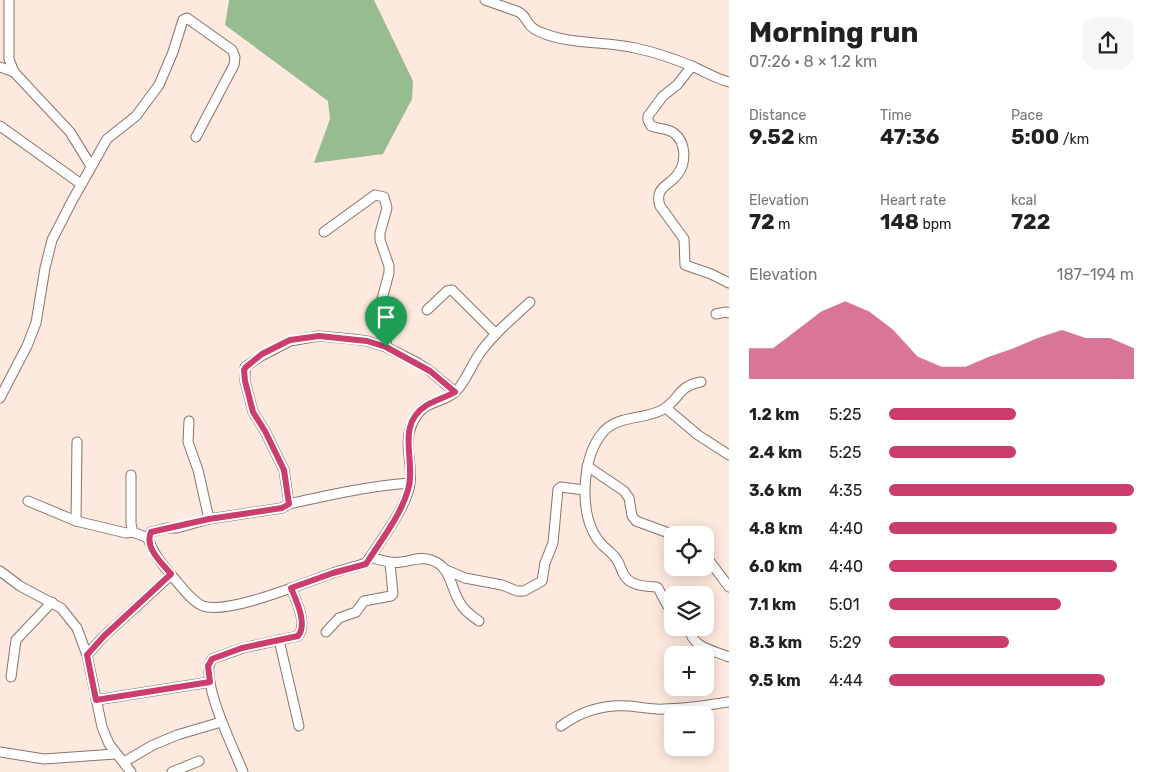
<!DOCTYPE html>
<html lang="en">
<head>
<meta charset="utf-8">
<style>
	:root { --surface:#fff; --page:#f6f6f6; --text:#222; --muted:#767676; --accent:#ca3d6c }
	body { margin:0; font-family:Rubik,sans-serif; background:var(--page); color:var(--text); height:100vh; display:flex; flex-direction:column; font-size:19px; white-space:nowrap }
	* { box-sizing:border-box; margin:0 }
	p { font-size:16px; color:var(--muted) }
	.icon { flex:none; width:28px; height:28px; fill:none; stroke:currentColor; stroke-width:2; stroke-linecap:round; stroke-linejoin:round }
	.map { position:relative; flex:1; overflow:hidden }
	.drawer { display:flex; flex-direction:column; background:var(--surface); width:425px }
	.drawer>* { flex:none }
	.fabs { position:absolute; left:664px; top:526px; display:grid; gap:10px }
	.fabs a { display:grid; place-items:center; width:50px; height:50px; border-radius:10px; background:var(--surface); box-shadow:0 2px 12px #0003; font-size:25px }
	.pin { position:absolute; display:grid; place-items:center; width:42px; height:42px; color:#fff; margin:-51px -21px; border-radius:50% 50% 50% 0; rotate:-45deg; box-shadow:0 0 5px #0007 }
	.pin .icon { rotate:45deg }
	.round { display:grid; place-items:center; flex:none; width:52px; height:52px; border-radius:15px; background:var(--page) }
	.overview { display:flex; align-items:center; justify-content:space-between; height:85px; padding:0 20px }
	h1 { font-size:28px; font-weight:700; line-height:38px }
	.figures { display:grid; grid-template-columns:repeat(3,1fr); gap:8px; height:85px; padding:5px 20px }
	.figures div { display:grid; align-content:center }
	.figures b { font-size:21px; font-weight:700 }
	.figures small { font-size:14px; font-weight:400 }
	.figures p { font-size:14px }
	.chart { height:140px; padding:10px 20px }
	.chart p { display:flex; justify-content:space-between }
	.chart svg { width:100%; height:90px; margin-top:5px; fill:var(--accent); opacity:.7 }
	ul { padding:0 20px; list-style:none; font-size:16px }
	li { display:grid; grid-template-columns:80px 60px 1fr; align-items:center; height:38px }
	li i { height:12px; border-radius:6px; background:var(--accent) }
	main { display:flex; flex:1; min-height:0 }
	.map>svg:first-child { display:block }
	.forest { fill:#96bc90 }
	.lines { fill:none; stroke-linecap:round; stroke-linejoin:round }
	.minor-casing { stroke:#87746a; stroke-width:11 }
	.minor { stroke:#fff; stroke-width:9 }
	.route-casing { stroke:#fff; stroke-width:10 }
	.route { stroke:#ca3d6c; stroke-width:6 }
</style>
</head>
<body>
<main>
<div class="map">
<svg width="729" height="772" viewBox="0 0 729 772">
	<rect width="100%" height="100%" fill="#fee9de"/>
	<path class="forest" d="M 229,0 L 374,0 L 413,81 L 412,99 L 383,154 L 314,163 L 330,119 L 328,101 L 225,25 Z"/>
	<g class="lines">
		<g class="minor-casing">
			<g id="minor">
				<path d="M 9,0 L 9,59 L 14,72 L 70,132 L 91,166"/>
				<path d="M 485,0 L 519,12 C 529,18 525,26 540,32 C 570,45 604,41 635,48 C 654,52 675,59 694,67 C 705,72 717,79 729,82"/>
				<path d="M 692,66 L 677,85 L 663,96 L 648,116 L 648,120 L 651,126 C 658,129 667,128 674,133 C 686,142 687,163 677,175 C 669,186 654,187 660,206 L 684,239 L 685,265 L 711,274 L 729,283"/>
				<path d="M 0,67 L 14,72"/>
				<path d="M 0,126 L 81,184"/>
				<path d="M 324,232 L 375,195 L 384,197 L 387,208 L 380,233 L 380,240 L 389,266 L 389,273 L 382,299 L 387,325 L 386,347"/>
				<path d="M 427,310 L 447,291 L 452,290 L 496,334"/>
				<path d="M 716,314 L 726,312 L 729,313"/>
				<path d="M 0,398 L 27,346 L 36,323 L 45,268 L 52,240 L 72,201 L 107,139 L 136,116 L 159,85 L 173,52 L 183,20 L 187,18 L 232,50 L 235,57 L 234,65 L 196,137"/>
				<path d="M 666,408 L 698,435 L 729,455"/>
				<path d="M 189,421 L 188,442 L 198,470 L 209,519"/>
				<path d="M 587,466 L 624,491 L 629,498 L 632,516 L 636,521 L 674,535"/>
				<path d="M 131,475 L 131,524 L 133,532 L 148,538"/>
				<path d="M 410,483 C 369,486 329,495 289,504 L 282,508 L 209,519 L 177,528 L 167,528 L 151,532 L 148,538 C 153,554 162,564 173,577 C 181,586 191,601 203,606 C 228,615 306,582 333,573 C 344,569 355,567 366,563 C 380,542 406,508 410,484 C 413,463 403,444 412,424 C 424,397 441,406 456,391 C 465,383 472,364 480,353 C 494,333 513,318 530,302"/>
				<path d="M 28,501 L 76,521 L 126,533 L 133,532"/>
				<path d="M 289,504 L 284,470 L 265,431 L 253,412 L 245,381 L 245,367 L 263,355 L 290,341 L 319,336 L 352,339 L 367,341 L 386,347 L 418,363 L 430,371 L 455,392"/>
				<path d="M 76,521 L 77,442"/>
				<path d="M 705,555 L 729,587"/>
				<path d="M 370,557 C 381,560 390,564 401,562 C 411,561 420,556 431,560 C 451,566 450,587 460,603 C 464,611 472,616 479,621"/>
				<path d="M 444,569 L 465,578 L 502,585 L 517,591 L 524,591 L 542,581 L 545,563 L 553,543 L 558,489 L 561,487 L 584,490"/>
				<path d="M 0,571 L 20,586 L 61,608 L 77,628 L 87,655 L 102,727 L 109,744 L 131,772"/>
				<path d="M 672,610 L 667,605 L 658,588 L 656,587 C 643,586 629,586 623,573 C 620,567 619,561 614,556 C 608,549 601,546 596,537 C 579,510 582,457 603,432 C 618,415 643,420 662,410 C 680,400 677,386 701,382"/>
				<path d="M 689,628 C 692,648 713,650 729,657"/>
				<path d="M 326,632 L 339,618 L 356,612 L 364,601 L 391,596 L 393,594 L 390,563"/>
				<path d="M 279,640 L 299,726"/>
				<path d="M 87,655 L 104,636 L 171,575"/>
				<path d="M 11,677 L 16,640 L 52,602"/>
				<path d="M 96,700 L 210,682"/>
				<path d="M 561,726 C 581,711 605,704 630,706 C 641,707 653,710 664,709 C 686,709 707,705 729,702"/>
				<path d="M 0,752 L 44,759 L 115,754"/>
				<path d="M 124,762 L 153,745 L 177,735 L 221,722"/>
				<path d="M 172,772 L 199,761"/>
				<path d="M 243,772 C 235,751 198,678 212,659 L 243,648 L 298,636 C 308,624 296,600 291,588"/>
			</g>
		</g>
		<use href="#minor" class="minor"/>
	</g>
	<g class="lines">
		<g class="route-casing">
			<path id="route" d="M 319,336 L 367,341 L 386,347 L 430,371 L 455,392 C 446,397 436,400 427,405 C 394,425 417,462 408,490 C 400,517 381,540 366,564 L 333,573 L 291,588 C 296,600 308,624 298,636 L 242,648 L 212,659 L 208,666 L 210,682 L 96,700 L 87,655 L 104,636 L 171,574 C 162,563 144,548 151,532 L 209,519 L 282,508 L 289,504 L 284,470 L 265,431 L 253,412 L 245,381 L 244,370 L 246,367 L 262,354 L 290,340 Z"/>
		</g>
		<use href="#route" class="route"/>
	</g>
</svg>
<div class="fabs">
<a><svg class="icon" aria-label="locate" viewBox="0 0 24 24"><circle cx="12" cy="12" r="6"/><path d="M12 2v4M12 18v4M2 12h4M18 12h4"/></svg></a>
<a><svg class="icon" aria-label="layers" viewBox="0 0 24 24"><path d="M12 4l9 5-9 5-9-5zM3 14l9 5 9-5"/></svg></a>
<a>+</a>
<a>−</a>
</div>
<div class="pin" style="left:386px;top:347px;background:#1e9e55"><svg class="icon" aria-label="arrive" viewBox="0 0 24 24"><path d="M6 21V4h12l-3 4 3 4H6"/></svg></div>
</div>
<section class="drawer">
<div class="overview"><div><h1>Morning run</h1><p>07:26 · 8 × 1.2 km</p></div><a class="round"><svg class="icon" aria-label="share" viewBox="0 0 24 24"><path d="M12 15V3M7 8l5-5 5 5M5 13v7h14v-7"/></svg></a></div>
<div class="figures">
<div><p>Distance</p><b>9.52<small> km</small></b></div>
<div><p>Time</p><b>47:36</b></div>
<div><p>Pace</p><b>5:00<small> /km</small></b></div>
</div>
<div class="figures">
<div><p>Elevation</p><b>72<small> m</small></b></div>
<div><p>Heart rate</p><b>148<small> bpm</small></b></div>
<div><p>kcal</p><b>722</b></div>
</div>
<div class="chart"><p><span>Elevation</span>187–194 m</p>
<svg viewBox="0 0 160 44" preserveAspectRatio="none"><path d="M0 44V29L10 29L20 20L30 11L40 6L50 11L60 20L70 33L80 38L90 38L100 33L110 29L120 24L130 20L140 24L150 24L160 29V44z"/></svg>
</div>
<ul>
<li><b>1.2 km</b>5:25<i style="width:52%"></i></li>
<li><b>2.4 km</b>5:25<i style="width:52%"></i></li>
<li><b>3.6 km</b>4:35<i style="width:100%"></i></li>
<li><b>4.8 km</b>4:40<i style="width:93%"></i></li>
<li><b>6.0 km</b>4:40<i style="width:93%"></i></li>
<li><b>7.1 km</b>5:01<i style="width:70%"></i></li>
<li><b>8.3 km</b>5:29<i style="width:49%"></i></li>
<li><b>9.5 km</b>4:44<i style="width:88%"></i></li>
</ul>
</section>
</main>
</body>
</html>
